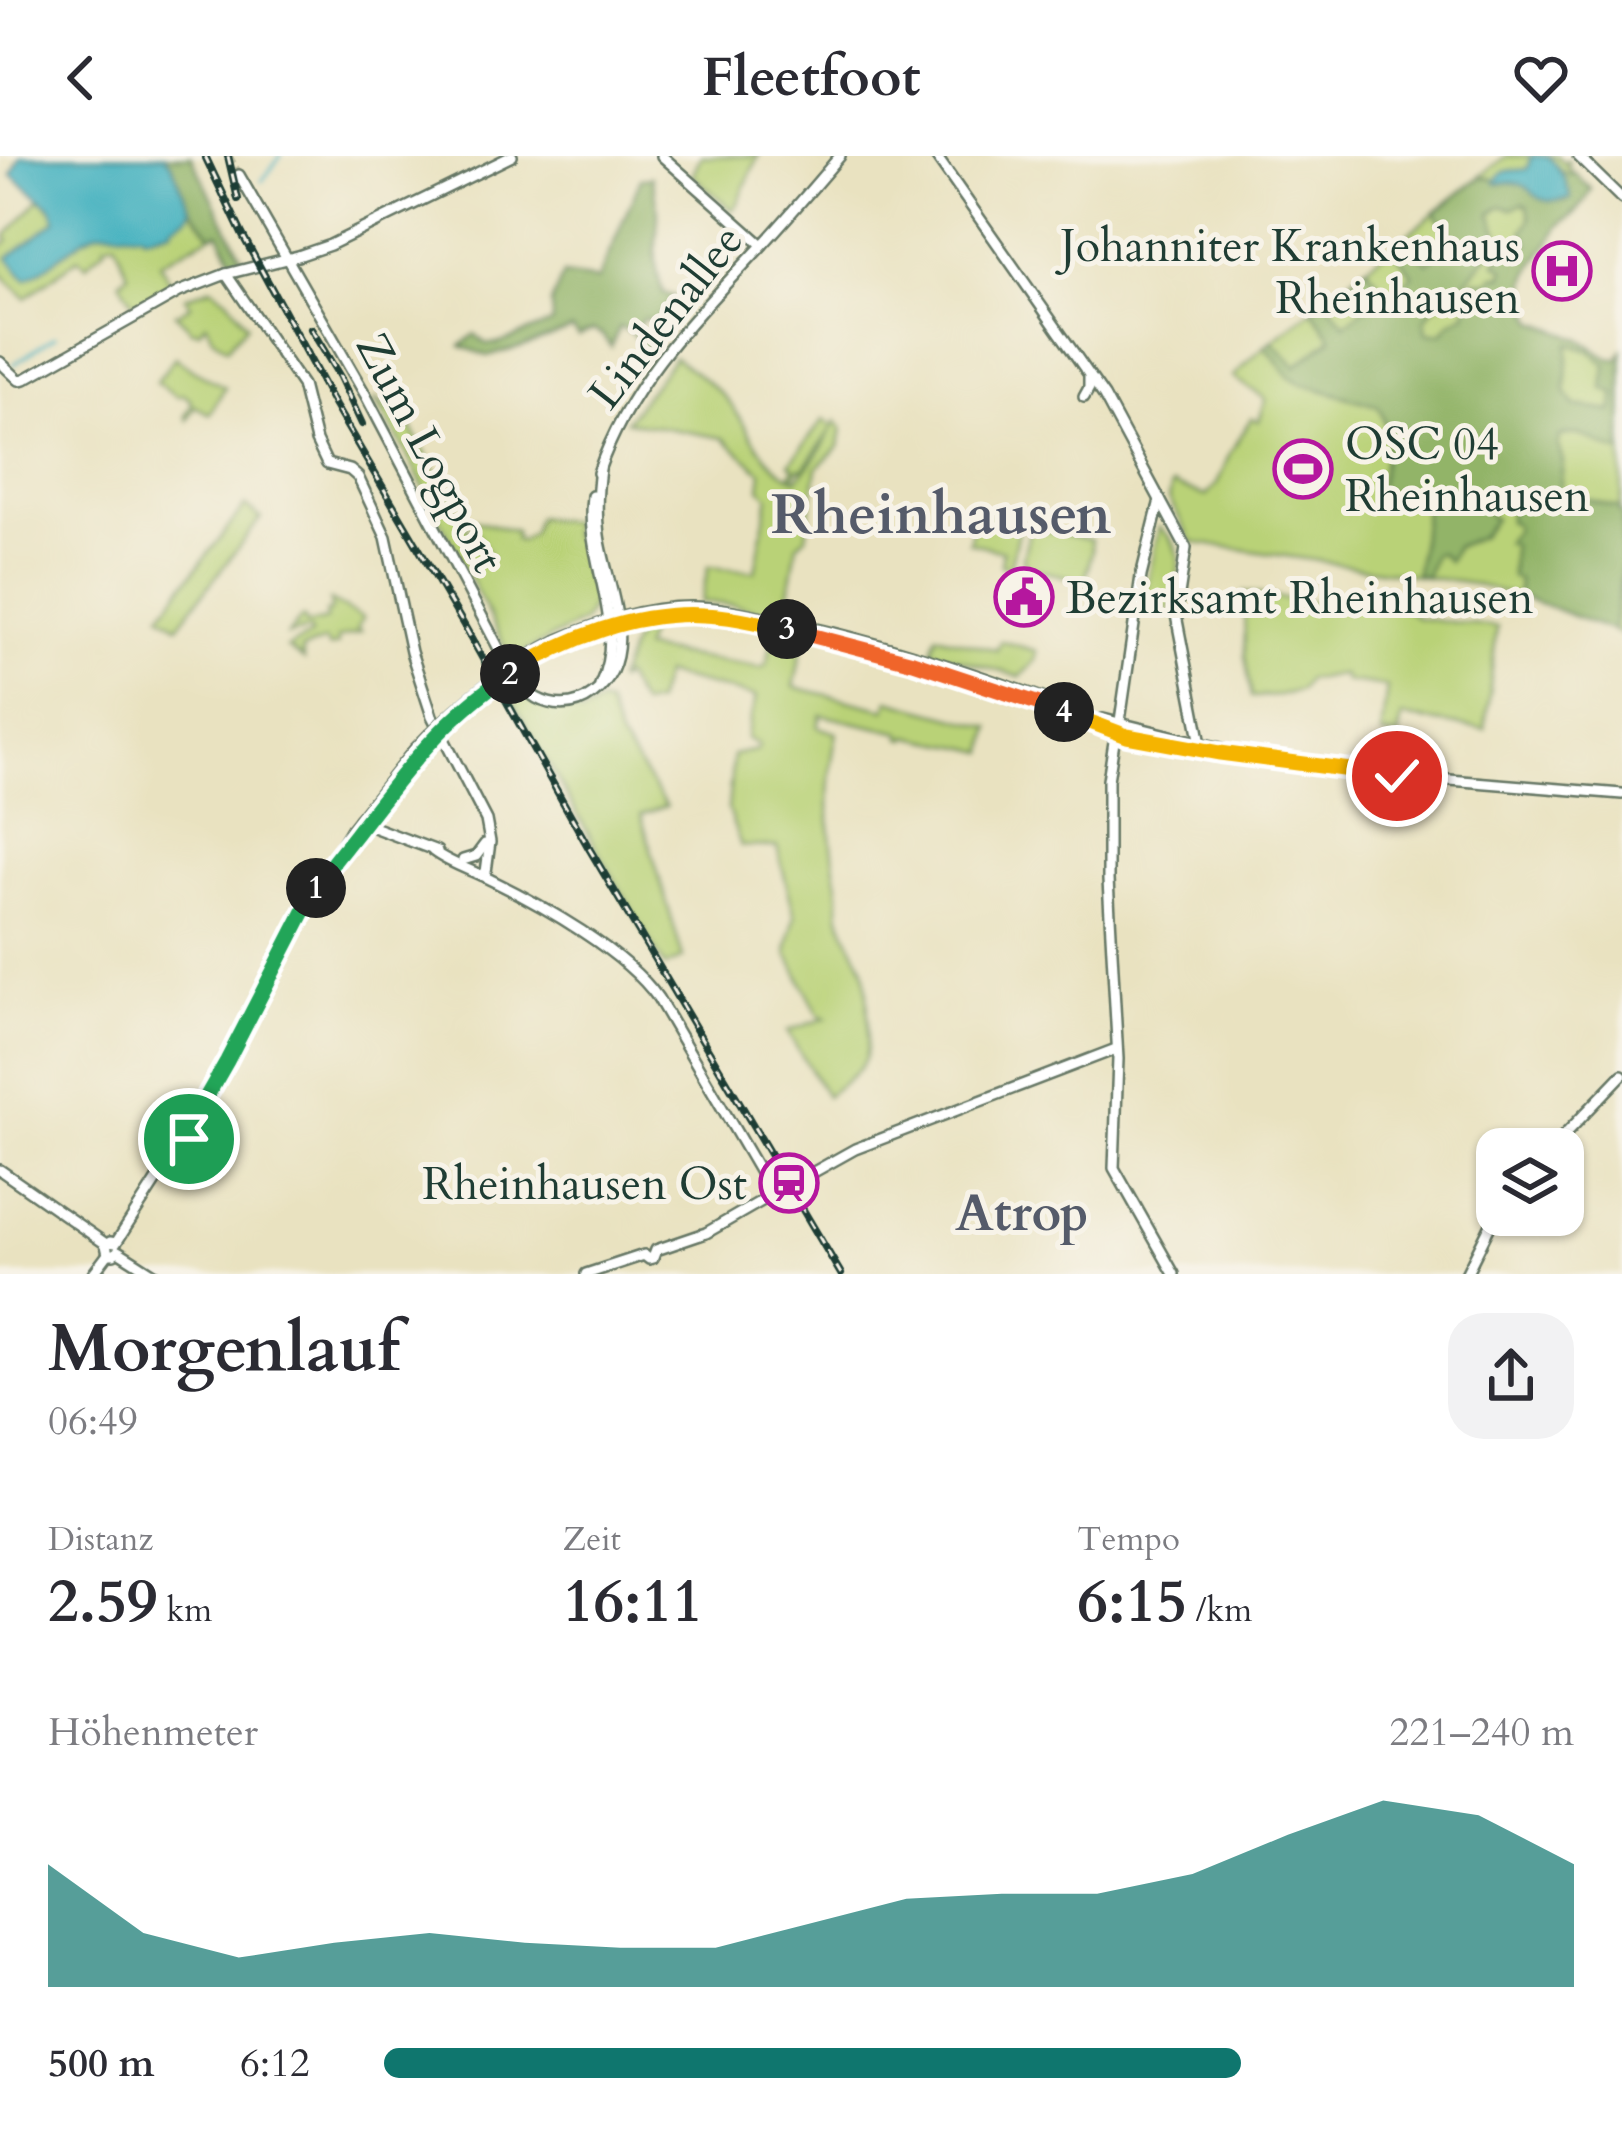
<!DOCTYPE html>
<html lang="de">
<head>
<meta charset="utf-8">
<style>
	:root { --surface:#fff; --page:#f2f2f3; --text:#2b2b33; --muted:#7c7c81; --accent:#0f766e }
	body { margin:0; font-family:Cardo,serif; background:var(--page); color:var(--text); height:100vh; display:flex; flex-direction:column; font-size:45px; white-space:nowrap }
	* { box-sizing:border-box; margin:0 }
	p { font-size:39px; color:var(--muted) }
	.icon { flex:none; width:66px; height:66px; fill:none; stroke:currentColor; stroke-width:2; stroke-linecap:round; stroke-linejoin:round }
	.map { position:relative; height:1118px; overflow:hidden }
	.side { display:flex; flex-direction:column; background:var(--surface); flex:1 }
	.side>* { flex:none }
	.controls { position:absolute; left:1476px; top:972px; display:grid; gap:24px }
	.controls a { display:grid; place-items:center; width:108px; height:108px; border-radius:24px; background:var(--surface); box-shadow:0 3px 9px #0004; font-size:60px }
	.pin { position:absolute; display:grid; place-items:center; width:102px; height:102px; color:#fff; margin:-51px; border:6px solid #fff; border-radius:50%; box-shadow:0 3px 12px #0007 }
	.km { position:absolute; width:60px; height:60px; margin:-30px; border-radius:50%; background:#222; color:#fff; font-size:33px; line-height:60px; text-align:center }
	.round { display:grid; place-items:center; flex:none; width:126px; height:126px; border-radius:36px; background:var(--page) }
	.overview { display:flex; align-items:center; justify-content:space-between; height:204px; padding:0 48px }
	h1 { font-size:66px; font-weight:600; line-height:90px }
	.metrics { display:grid; grid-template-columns:repeat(3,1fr); gap:18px; height:204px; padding:12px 48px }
	.metrics div { display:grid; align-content:center }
	.metrics b { font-size:60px; font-weight:600 }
	.metrics small { font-size:33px; font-weight:400 }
	.metrics p { font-size:33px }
	.chart { height:336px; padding:24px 48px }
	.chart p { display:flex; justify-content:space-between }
	.chart svg { width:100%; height:216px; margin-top:12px; fill:var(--accent); opacity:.7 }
	ul { padding:0 48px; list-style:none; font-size:39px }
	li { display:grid; grid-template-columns:192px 144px 1fr; align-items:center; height:90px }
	li i { height:30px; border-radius:15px; background:var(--accent) }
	header { display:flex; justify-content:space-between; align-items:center; height:156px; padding:0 48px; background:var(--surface); font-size:54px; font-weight:600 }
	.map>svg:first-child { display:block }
	.green { fill:#b9d277; stroke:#6c8856; stroke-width:3 }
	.forest { fill:#92b468; stroke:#58784e; stroke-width:3; fill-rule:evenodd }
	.water { fill:#43b1bf; stroke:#31777a; stroke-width:3 }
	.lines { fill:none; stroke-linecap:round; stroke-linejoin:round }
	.stream { stroke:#43b1bf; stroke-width:3 }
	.secondary-tunnel { stroke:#c1c1a4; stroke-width:9; stroke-dasharray:9 4.5; stroke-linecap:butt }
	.secondary-casing { stroke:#667765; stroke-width:14 }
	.secondary { stroke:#fff; stroke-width:9 }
	.rail-casing { stroke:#1f3d34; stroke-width:8 }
	.rail { stroke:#f7f3e8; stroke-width:3; stroke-dasharray:9; stroke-linecap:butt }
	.secondary-bridge-casing { stroke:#667765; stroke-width:14; stroke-linecap:butt }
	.secondary-bridge { stroke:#fff; stroke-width:9 }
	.split-1-casing { stroke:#fff; stroke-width:24 }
	.split-2-casing { stroke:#fff; stroke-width:24 }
	.split-3-casing { stroke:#fff; stroke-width:24 }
	.split-4-casing { stroke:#fff; stroke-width:24 }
	.split-5-casing { stroke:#fff; stroke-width:24 }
	.split-1 { stroke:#22a559; stroke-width:15 }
	.split-2 { stroke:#22a559; stroke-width:15 }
	.split-3 { stroke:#f5b400; stroke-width:15 }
	.split-4 { stroke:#f0652b; stroke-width:15 }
	.split-5 { stroke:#f5b400; stroke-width:15 }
	.labels { text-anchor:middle; stroke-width:10; stroke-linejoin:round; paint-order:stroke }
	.poi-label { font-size:45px; fill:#1f3d34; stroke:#f7f3e8; text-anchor:end }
	.street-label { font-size:45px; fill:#1f3d34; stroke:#f7f3e8 }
	.quarter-label { font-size:51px; font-weight:bold; fill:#555b6a; stroke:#f7f3e8 }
	.district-label { font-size:57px; font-weight:bold; fill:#555b6a; stroke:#f7f3e8 }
</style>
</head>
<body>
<header><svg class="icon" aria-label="back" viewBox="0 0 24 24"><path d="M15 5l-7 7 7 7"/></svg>Fleetfoot<svg class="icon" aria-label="heart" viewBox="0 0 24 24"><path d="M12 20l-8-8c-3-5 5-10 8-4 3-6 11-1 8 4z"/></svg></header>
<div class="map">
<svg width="1622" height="1118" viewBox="0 0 1622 1118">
	<rect width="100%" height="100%" fill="#f7f3e8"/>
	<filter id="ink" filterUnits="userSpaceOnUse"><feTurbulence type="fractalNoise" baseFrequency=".00833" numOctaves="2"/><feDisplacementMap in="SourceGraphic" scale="24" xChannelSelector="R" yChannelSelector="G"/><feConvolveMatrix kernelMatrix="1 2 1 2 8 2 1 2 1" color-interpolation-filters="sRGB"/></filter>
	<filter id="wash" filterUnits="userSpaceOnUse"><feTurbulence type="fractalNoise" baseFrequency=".004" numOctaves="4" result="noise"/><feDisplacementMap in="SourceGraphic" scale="48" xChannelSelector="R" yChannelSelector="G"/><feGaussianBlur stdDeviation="2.7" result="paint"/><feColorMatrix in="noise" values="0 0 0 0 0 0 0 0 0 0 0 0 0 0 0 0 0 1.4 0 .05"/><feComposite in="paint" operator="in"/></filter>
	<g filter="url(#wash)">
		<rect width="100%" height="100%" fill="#e9e2c0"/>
		<g class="green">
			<path d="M 701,0 L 758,0 L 737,49 L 732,54 L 692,19 Z"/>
			<path d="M 1506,0 L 1558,0 L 1563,6 L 1568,4 L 1569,5 L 1566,9 L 1591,33 C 1586,42 1582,51 1575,58 C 1571,61 1562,66 1559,70 C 1555,75 1553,82 1549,87 C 1527,114 1518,132 1536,166 L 1579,182 L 1609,202 L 1618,203 L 1622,196 L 1622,339 L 1619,356 L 1622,358 L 1622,479 C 1574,456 1523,441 1472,428 L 1192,386 L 1169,343 L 1172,329 L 1206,340 L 1217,328 L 1230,297 L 1252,262 L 1259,265 L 1266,243 L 1233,221 L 1257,197 Z"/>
			<path d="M 40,43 L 55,56 L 55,67 L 8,102 L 26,122 C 49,110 68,88 93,77 C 108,71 127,77 143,77 L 144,80 L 172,74 L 172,70 L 188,60 L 191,53 L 211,79 L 160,107 L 173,130 L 136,152 L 120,125 L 128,118 L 115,85 L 105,88 L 105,92 L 86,109 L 78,102 L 26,142 L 0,117 L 0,92 L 9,84 L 6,80 Z"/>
			<path d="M 212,131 L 228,143 L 247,168 L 227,192 L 213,182 L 206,167 L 199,175 L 192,174 L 176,158 L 191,149 L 185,141 Z"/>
			<path d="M 175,201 L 193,214 L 225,231 L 210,258 L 195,250 L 187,264 L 185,260 L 192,248 L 190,243 L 182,238 L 178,241 L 156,226 Z"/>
			<path d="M 674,201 C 691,214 713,228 727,244 C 748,269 764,313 797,323 C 811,309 824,291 831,273 L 803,314 L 800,312 L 793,321 L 790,319 L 795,312 L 790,307 L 824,263 L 833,271 L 836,265 L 842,272 L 839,291 L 817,312 L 806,380 L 797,389 L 785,460 L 734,449 L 701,446 L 708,411 L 755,415 L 769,340 L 760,332 L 762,316 L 723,282 L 626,265 Z"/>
			<path d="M 374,242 L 399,262 L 402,260 L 409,268 L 485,405 L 491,402 L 468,362 L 515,375 L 515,384 L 520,385 L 532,377 L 537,361 L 572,366 L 571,380 L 585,384 L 595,441 L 584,465 L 511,503 L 404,293 Z"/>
			<path d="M 245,350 L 261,362 L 178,470 L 161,458 Z"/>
			<path d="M 970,354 L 1020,367 L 1010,411 L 1001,409 L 1003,395 L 969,386 L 973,371 L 966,369 Z"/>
			<path d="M 1030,371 L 1091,384 L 1092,395 L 1085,425 L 1026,411 L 1023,402 Z"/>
			<path d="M 1159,371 C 1191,397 1177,419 1169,455 L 1143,448 Z"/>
			<path d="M 1244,436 L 1303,446 L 1382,442 L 1395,445 L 1417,462 L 1497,471 L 1485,573 L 1402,561 L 1398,582 L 1381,579 L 1387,531 L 1344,525 L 1343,519 C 1329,519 1320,525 1307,523 L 1300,534 L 1278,540 L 1252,541 L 1245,500 Z"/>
			<path d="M 330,445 L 363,462 L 357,472 L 361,476 L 337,483 L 338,489 L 329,492 L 325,485 L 302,494 L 304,504 L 287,492 L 311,479 L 309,474 L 288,479 L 301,462 L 304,462 L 306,469 L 326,464 L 326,457 L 331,455 Z"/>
			<path d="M 650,468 L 643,493 L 761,512 L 767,508 L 774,475 L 801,481 L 799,490 L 802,491 L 794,531 L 886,553 L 889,544 L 991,571 L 986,596 C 960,589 934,587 908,580 L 907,583 L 902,582 L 902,577 L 821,559 L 818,571 L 837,577 C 825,630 828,670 837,723 C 840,735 838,748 840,760 C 846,782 855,791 863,810 C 868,824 870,887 865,902 C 860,917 838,930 826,940 L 787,875 L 826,862 L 818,858 L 787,796 L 795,760 L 777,691 L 741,690 L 728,654 L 733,599 L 757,594 L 759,589 L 746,582 L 756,541 L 664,518 L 655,547 L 641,550 L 624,521 L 616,526 C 628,506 628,481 650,468 Z"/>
			<path d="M 937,479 L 997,494 L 1001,485 L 1037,495 L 1035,505 L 1020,521 L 932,495 Z"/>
			<path d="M 525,538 L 549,552 L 574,555 L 582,558 L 599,547 L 607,549 L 619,582 L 666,650 L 641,659 L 683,802 L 665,811 L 513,546 Z"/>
		</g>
		<g class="forest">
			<path d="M 165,0 L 191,0 L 245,106 L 235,109 L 219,76 L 211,79 L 191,53 L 172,9 Z"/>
			<path d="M 1557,14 L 1575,18 L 1591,33 C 1581,57 1573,54 1559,70 C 1555,75 1553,82 1549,87 C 1527,114 1518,132 1536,166 L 1579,182 L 1609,202 L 1618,203 L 1622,196 L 1622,296 C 1599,294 1583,270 1560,281 L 1558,289 L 1563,305 L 1560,336 L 1620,352 L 1619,356 L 1622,358 L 1622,410 L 1613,475 L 1517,439 L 1518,423 L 1511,421 L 1512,389 L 1505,386 L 1516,373 L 1515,368 L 1508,365 L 1512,346 L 1491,351 L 1488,358 L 1494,363 L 1481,380 L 1455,391 L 1448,405 L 1440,397 L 1434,398 L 1426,420 L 1416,419 L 1426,345 L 1378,335 C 1383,307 1393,275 1378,250 L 1301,228 L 1289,220 L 1265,190 L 1272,185 L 1296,210 L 1332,182 L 1312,153 L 1325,143 L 1345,168 L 1370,148 L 1352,122 L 1366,110 L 1388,138 L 1413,119 L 1392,91 L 1405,80 L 1427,107 L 1454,83 L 1435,57 L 1482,21 L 1491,22 L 1498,27 L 1521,26 L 1545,44 L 1566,45 L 1563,20 ZM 1522,48 L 1528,50 L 1530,63 L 1523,75 L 1529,88 L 1520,92 L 1514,89 C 1506,92 1500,99 1496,107 L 1505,113 L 1504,119 L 1494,120 L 1489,126 L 1476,124 L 1472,129 L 1477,138 L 1468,146 L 1466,157 L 1450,167 L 1442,177 L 1427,177 L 1425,164 L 1432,153 L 1465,126 L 1492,95 L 1501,92 L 1502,85 L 1491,58 L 1501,50 L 1512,53 ZM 1569,188 L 1591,195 L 1606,209 L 1603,233 L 1616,238 L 1612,255 L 1575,250 L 1566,236 Z"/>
			<path d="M 652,21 C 654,33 658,47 658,60 C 656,93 652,104 663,137 L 675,141 L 655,164 L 643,163 L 638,169 L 653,185 L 645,192 L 632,177 L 619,171 L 611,191 L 602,179 L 593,174 L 578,180 L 572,173 L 523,191 L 487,200 L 461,190 L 475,178 L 486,188 L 498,188 L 552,167 L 551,147 L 563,119 L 598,124 L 641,22 Z"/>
		</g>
		<g class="water">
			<path d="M 20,0 L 165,0 L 172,9 L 191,53 L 188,60 L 172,70 L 172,73 L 144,80 L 142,77 C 126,78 107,71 93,78 C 70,88 47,115 26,123 L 8,102 L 56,64 L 51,51 L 12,19 Z"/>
			<path d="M 1531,0 C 1536,0 1546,0 1549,2 C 1560,9 1568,31 1571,43 C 1563,43 1556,46 1549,45 C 1525,41 1536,22 1497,27 L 1495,25 L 1504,16 L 1527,13 Z"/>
		</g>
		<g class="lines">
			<g class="stream">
				<path d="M 262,25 L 281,0"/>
				<path d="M 13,209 L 55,180"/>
			</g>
		</g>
	</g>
	<g filter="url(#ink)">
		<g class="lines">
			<path class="secondary-tunnel" d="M 228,0 L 239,19"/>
			<g class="secondary-casing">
				<g id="secondary">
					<path d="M 662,0 L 762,89"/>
					<path d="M 936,0 L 1104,240 L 1186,392 L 1176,459 L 1201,588"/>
					<path d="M 1578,0 L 1622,43"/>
					<path d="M 239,19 L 365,238 L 508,510 C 518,527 529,542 549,547 C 565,551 580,548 593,538 C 643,500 606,429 599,379 C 596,357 597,335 600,313"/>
					<path d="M 226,118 L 302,229 L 316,285 L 327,308 L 350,314 L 358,321 L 386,381 L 411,496 L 432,560 L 486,664 L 490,686 L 486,716 L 481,719"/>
					<path d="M 0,206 L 19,224 L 25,223 L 179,136 L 226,118 L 298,100 L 330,89 L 512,0"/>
					<path d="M 1084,241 L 1089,232 L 1089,221"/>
					<path d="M 598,317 C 629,228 689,167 753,99 C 783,67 812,33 840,0"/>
					<path d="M 592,340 C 584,405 629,466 600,529"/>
					<path d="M 558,484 C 601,466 644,451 691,451 C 724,451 758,460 790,467 C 886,487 978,519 1070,552"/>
					<path d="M 562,490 L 626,468 L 677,459 L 712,459 L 809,478 L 897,501 L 991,530 L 1127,580 L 1220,597 L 1388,619 L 1622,638"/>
					<path d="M 1103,563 L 1221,592"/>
					<path d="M 1119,572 L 1141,420 L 1160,344"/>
					<path d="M 1116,573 L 1108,624 L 1108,724 L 1118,903 L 1114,1012 L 1174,1118"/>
					<path d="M 359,663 L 373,671 L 437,695"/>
					<path d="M 363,668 L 419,598"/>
					<path d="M 433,695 C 450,708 472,714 491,724 C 542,749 626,796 658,842 L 773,1039"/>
					<path d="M 463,704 L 476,700 L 485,688"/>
					<path d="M 184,981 L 193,983 L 198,977 L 197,970 L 192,966"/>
					<path d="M 1551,993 L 1622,919"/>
					<path d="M 0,1014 L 106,1088"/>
					<path d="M 769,1041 L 855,993 L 1116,893"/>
					<path d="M 93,1118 L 108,1098"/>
					<path d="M 154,1118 L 118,1095 L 114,1098 L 108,1098 L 106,1089 L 110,1086 L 116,1087 L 184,981 L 180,976 L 182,969 L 192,966 L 227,905 L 322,722 L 352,672 L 414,594"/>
					<path d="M 586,1118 L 644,1099 L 649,1103 L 653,1102 L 656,1094 L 706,1077 L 765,1043"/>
					<path d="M 1466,1118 L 1497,1056"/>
				</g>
			</g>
			<use href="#secondary" class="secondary"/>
			<g class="rail-casing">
				<g id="rail">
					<path d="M 205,0 L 242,78 L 335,250 L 465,471 L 590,694 L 841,1118"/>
					<path d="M 228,0 L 238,43"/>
					<path d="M 311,173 L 340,221 L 362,268"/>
				</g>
			</g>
			<use href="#rail" class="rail"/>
			<g class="secondary-bridge-casing">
				<g id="secondary-bridge">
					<path d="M 540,501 L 562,490"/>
					<path d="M 414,594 C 457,549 503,512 558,484"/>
				</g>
			</g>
			<use href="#secondary-bridge" class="secondary-bridge"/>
		</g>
	</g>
	<g class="lines" filter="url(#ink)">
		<g class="split-1-casing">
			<path id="split-1" d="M 189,983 L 198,977 L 197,970 L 192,966 L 227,905 L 316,732"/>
		</g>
		<g class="split-2-casing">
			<path id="split-2" d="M 316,732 C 327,712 341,697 355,679 C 400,620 446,559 510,518"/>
		</g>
		<g class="split-3-casing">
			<path id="split-3" d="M 510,518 C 566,482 636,455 704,459 C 732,460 759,467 787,473"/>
		</g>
		<g class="split-4-casing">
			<path id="split-4" d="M 787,473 L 913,506 L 1064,556"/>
		</g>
		<g class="split-5-casing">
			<path id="split-5" d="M 1064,556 L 1127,580 L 1220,597 L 1397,620"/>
		</g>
		<use href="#split-1" class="split-1"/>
		<use href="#split-2" class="split-2"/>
		<use href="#split-3" class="split-3"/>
		<use href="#split-4" class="split-4"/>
		<use href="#split-5" class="split-5"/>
	</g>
	<defs>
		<g id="hospital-ring" transform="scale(3)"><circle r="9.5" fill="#f7f3e8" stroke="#b5179e" stroke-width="1.5"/><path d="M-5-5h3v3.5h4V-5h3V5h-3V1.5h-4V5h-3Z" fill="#b5179e"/></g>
		<g id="stadium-ring" transform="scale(3)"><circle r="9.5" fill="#f7f3e8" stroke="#b5179e" stroke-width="1.5"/><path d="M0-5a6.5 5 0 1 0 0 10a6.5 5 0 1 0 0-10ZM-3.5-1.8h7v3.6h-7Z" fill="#b5179e"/></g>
		<g id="civic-ring" transform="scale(3)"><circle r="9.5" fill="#f7f3e8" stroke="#b5179e" stroke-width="1.5"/><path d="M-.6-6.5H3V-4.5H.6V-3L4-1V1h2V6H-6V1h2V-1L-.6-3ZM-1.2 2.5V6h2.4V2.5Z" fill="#b5179e"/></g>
		<g id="station-ring" transform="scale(3)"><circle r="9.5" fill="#f7f3e8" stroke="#b5179e" stroke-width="1.5"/><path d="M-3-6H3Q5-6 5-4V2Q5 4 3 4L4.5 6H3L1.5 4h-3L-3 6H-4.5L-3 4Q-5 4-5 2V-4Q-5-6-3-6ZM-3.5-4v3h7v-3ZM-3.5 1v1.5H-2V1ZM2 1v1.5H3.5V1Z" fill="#b5179e"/></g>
	</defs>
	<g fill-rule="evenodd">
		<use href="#hospital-ring" x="1562" y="115"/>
		<use href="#stadium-ring" x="1303" y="313"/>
		<use href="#civic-ring" x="1024" y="441"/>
		<use href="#station-ring" x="789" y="1027"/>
	</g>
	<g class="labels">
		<g class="poi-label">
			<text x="1520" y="105">Johanniter Krankenhaus<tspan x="1520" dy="52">Rheinhausen</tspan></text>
			<text x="1345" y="303" text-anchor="start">OSC 04<tspan x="1345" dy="52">Rheinhausen</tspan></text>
			<text x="1066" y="457" text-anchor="start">Bezirksamt Rheinhausen</text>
			<text x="747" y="1043">Rheinhausen Ost</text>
		</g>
		<g class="street-label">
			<text transform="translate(665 160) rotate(-52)" y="16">Lindenallee</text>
			<text transform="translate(431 296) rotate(62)" y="16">Zum Logport</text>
		</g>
		<g class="quarter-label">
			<text x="1022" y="1074">Atrop</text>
		</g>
		<g class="district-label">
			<text x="941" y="377">Rheinhausen</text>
		</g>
	</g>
</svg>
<div class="controls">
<a><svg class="icon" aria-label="layers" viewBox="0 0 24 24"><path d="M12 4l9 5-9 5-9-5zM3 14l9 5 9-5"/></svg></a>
</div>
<div class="pin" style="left:189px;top:983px;background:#1e9e55"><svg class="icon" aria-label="arrive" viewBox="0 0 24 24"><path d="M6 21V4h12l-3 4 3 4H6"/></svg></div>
<div class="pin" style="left:1397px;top:620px;background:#d93025"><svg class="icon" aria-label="check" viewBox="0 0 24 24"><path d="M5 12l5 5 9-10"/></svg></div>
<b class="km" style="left:316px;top:732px">1</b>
<b class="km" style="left:510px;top:518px">2</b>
<b class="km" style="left:787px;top:473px">3</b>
<b class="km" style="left:1064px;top:556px">4</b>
</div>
<section class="side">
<div class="overview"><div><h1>Morgenlauf</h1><p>06:49</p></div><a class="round"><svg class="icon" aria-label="share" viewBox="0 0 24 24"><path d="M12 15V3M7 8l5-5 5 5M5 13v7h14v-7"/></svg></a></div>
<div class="metrics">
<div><p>Distanz</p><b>2.59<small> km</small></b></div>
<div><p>Zeit</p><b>16:11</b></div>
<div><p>Tempo</p><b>6:15<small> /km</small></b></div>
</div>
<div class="chart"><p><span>Höhenmeter</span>221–240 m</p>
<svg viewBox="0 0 160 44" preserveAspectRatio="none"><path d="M0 44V19L10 33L20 38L30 35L40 33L50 35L60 36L70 36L80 31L90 26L100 25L110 25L120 21L130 13L140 6L150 9L160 19V44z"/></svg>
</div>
<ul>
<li><b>500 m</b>6:12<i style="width:72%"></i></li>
</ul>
</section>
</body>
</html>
